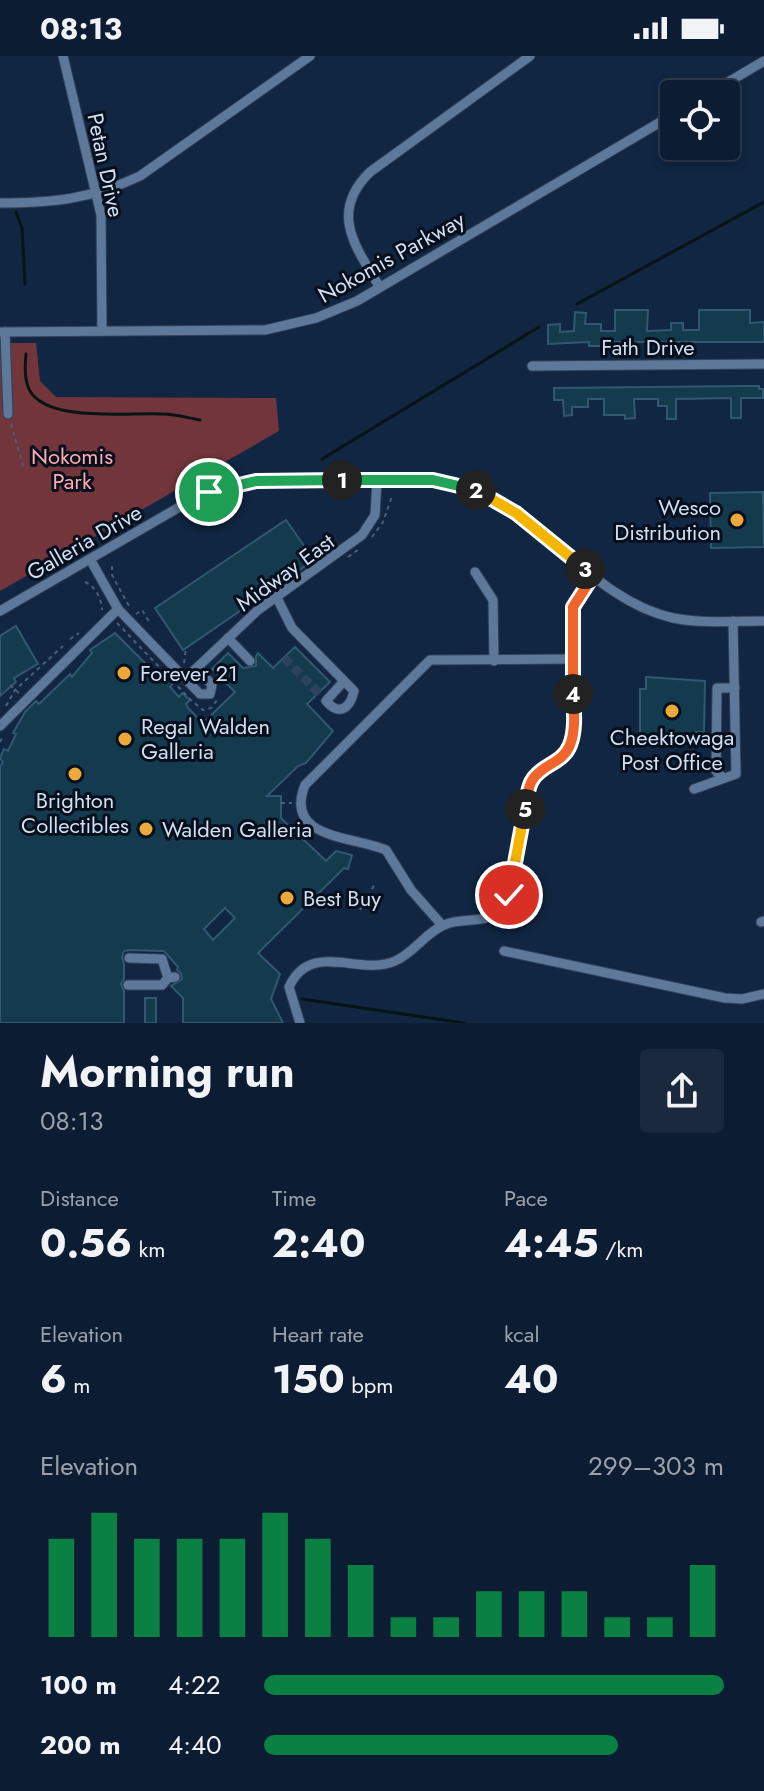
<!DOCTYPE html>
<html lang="en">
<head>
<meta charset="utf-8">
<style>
	:root { --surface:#0c1c32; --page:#1a293e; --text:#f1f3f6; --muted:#9aa1ac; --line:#2c3a4d; --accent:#0b8043 }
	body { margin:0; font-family:Jost,sans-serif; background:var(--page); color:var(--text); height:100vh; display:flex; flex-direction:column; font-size:30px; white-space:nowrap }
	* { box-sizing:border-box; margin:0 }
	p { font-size:26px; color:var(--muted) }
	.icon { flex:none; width:44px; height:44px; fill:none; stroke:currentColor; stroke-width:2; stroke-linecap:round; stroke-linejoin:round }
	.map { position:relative; height:967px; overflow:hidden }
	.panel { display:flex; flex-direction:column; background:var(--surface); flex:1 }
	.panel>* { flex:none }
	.tools { position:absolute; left:660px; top:24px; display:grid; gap:16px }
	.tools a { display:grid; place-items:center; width:80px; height:80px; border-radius:8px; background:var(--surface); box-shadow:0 4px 12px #0003,0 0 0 2px var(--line); font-size:40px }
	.pin { position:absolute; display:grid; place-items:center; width:68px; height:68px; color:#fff; margin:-34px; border:4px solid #fff; border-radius:50%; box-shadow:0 2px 8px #0007 }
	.km { position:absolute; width:40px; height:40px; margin:-20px; border-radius:50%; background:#222; color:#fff; font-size:22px; line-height:40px; text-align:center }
	.round { display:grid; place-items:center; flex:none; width:84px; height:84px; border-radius:8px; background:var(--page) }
	.head { display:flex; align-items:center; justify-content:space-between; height:136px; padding:0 40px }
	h1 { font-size:44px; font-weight:700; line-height:60px }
	.metrics { display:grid; grid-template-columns:repeat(3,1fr); gap:12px; height:136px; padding:8px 40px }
	.metrics div { display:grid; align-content:center }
	.metrics b { font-size:40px; font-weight:700 }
	.metrics small { font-size:22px; font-weight:400 }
	.metrics p { font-size:22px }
	.chart { height:224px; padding:16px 40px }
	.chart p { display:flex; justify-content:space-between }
	.chart svg { width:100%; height:144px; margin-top:8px; stroke:var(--accent); stroke-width:6 }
	ul { padding:0 40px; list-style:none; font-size:26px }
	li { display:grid; grid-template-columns:128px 96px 1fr; align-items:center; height:60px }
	li i { height:20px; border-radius:10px; background:var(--accent) }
	.status { display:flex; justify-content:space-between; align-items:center; height:56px; padding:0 40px; background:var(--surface); direction:ltr }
	.status svg { height:22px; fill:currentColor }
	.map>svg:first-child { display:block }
	.green { fill:#72353b }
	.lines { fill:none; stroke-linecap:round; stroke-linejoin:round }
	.stream { stroke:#071414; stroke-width:3 }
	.building { fill:#143a4e; stroke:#305870; stroke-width:2; fill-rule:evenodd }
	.minor-tunnel { stroke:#2d425c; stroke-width:9; stroke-dasharray:9 4.5; stroke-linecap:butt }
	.minor-casing { stroke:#324058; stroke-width:11 }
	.path { stroke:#4c5f78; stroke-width:2; stroke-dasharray:4 4; stroke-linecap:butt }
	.minor { stroke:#5e7899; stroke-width:9 }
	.split-1-casing { stroke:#fff; stroke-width:16 }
	.split-2-casing { stroke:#fff; stroke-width:16 }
	.split-3-casing { stroke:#fff; stroke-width:16 }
	.split-4-casing { stroke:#fff; stroke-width:16 }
	.split-5-casing { stroke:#fff; stroke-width:16 }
	.split-6-casing { stroke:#fff; stroke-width:16 }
	.split-1 { stroke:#22a559; stroke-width:10 }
	.split-2 { stroke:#22a559; stroke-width:10 }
	.split-3 { stroke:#f5b400; stroke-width:10 }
	.split-4 { stroke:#f0652b; stroke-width:10 }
	.split-5 { stroke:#f0652b; stroke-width:10 }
	.split-6 { stroke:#f5b400; stroke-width:10 }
	.poi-dot { fill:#eca93a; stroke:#060f1b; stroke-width:3 }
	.labels { text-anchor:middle; stroke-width:6; stroke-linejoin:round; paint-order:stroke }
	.street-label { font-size:22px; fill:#d1dff2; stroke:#060f1b }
	.park-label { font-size:22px; fill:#feabb0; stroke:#060f1b }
	.poi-label { font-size:22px; fill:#d1dff2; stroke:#060f1b; text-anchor:start }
</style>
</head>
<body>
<div class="status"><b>08:13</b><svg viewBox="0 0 49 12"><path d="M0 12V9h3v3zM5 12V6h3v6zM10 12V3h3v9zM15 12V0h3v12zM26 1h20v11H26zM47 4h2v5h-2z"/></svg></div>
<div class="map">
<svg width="764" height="967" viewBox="0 0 764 967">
	<rect width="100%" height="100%" fill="#102642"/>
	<path class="green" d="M 0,287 L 36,287 L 40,325 L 56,341 L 276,342 L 279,375 L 0,535 Z"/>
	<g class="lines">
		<g class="stream">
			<path d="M 16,156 L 22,172 L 25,228"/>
			<path d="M 577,248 L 764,146"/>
			<path d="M 26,298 C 25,310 24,324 30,335 C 49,367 130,356 163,358 C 175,358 188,362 200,364"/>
			<path d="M 322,403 L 539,271"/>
			<path d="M 302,943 L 464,967"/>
		</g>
	</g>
	<g class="building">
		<path d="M 615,254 L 648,254 L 647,275 L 671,274 L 671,267 L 683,267 L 683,274 L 699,274 L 699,254 L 750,254 L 750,267 L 764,266 L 764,286 L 601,286 L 601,290 L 589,290 L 589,286 L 548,288 L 548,269 L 560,268 L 560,276 L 574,275 L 575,256 L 586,257 L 585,268 L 601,268 L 601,275 L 615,275 Z"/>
		<path d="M 744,330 L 759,330 L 759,333 L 763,333 L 763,342 L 741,342 L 741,362 L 731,362 L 731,342 L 676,343 L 676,363 L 667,363 L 667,350 L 658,350 L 658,343 L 634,343 L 635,362 L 625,363 L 625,359 L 604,359 L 604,343 L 588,343 L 588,351 L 572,351 L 572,359 L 564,360 L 563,344 L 554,344 L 554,332 Z"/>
		<path d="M 763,436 L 764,491 L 711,492 L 710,437 Z"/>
		<path d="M 286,464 L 314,504 L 183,594 L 155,552 Z"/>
		<path d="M 16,570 L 38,608 L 14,622 L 16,626 L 0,640 L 0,580 Z"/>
		<path d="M 115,577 L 162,624 L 166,620 L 173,627 L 170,631 L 179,641 L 182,637 L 190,644 L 186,648 L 188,652 L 203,667 L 235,636 L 212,613 L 228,597 L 243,612 L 256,610 L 256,600 L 258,597 L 273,612 L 295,591 L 330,626 L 307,648 L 333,675 L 306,707 L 298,710 L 267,740 L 281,740 L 281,762 L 326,805 L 336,795 L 352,799 L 348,813 L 344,812 L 258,897 L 280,918 L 271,943 L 283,967 L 183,967 L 183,942 L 171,930 L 182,923 L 181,917 L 177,914 L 178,911 L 164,895 L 129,894 L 124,895 L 122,901 L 124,908 L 124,923 L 121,928 L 124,935 L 124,967 L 0,967 L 0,711 L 3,706 L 0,702 L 4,693 L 8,695 L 16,678 L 13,677 L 25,656 L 36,645 L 39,648 L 70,618 L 72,621 L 92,597 L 90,594 ZM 225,852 L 235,862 L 213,884 L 204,873 Z"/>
		<path d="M 646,621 L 705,625 L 704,676 L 693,676 L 693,689 L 672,689 L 672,683 L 640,682 L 640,633 L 646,633 Z"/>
		<rect x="145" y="942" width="11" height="25"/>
	</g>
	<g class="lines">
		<path class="minor-tunnel" d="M 284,602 L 319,637"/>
		<g class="minor-casing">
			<g id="minor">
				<path d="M 63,0 L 101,159 L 102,275"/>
				<path d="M 708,38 L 764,5"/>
				<path d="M 0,147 C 53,147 91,143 140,120 L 310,0"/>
				<path d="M 379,230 C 355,190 329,156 370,116 L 530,0"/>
				<path d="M 0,276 L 265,274 L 316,262 L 357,245 L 674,58"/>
				<path d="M 5,276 L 8,358"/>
				<path d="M 532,310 L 764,308"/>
				<path d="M 90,503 L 118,553 L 200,638 L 210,638 L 212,629 L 197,612"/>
				<path d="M 475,516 L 493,544 L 494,605"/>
				<path d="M 276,540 L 292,572 L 354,635 C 350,653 339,660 326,645 L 344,625"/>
				<path d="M 0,555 L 195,442 C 210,436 225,430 241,427 C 268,422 298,424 326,424 C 378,424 439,415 487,439 C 554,472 597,545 673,562 C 703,568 734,565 764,565"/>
				<path d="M 228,582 L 250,605"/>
				<path d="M 186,622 L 258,554 L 362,479 L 375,459 L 377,424"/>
				<path d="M 0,670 L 118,553"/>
				<path d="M 723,722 L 716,715 L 717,632 L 735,632"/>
				<path d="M 694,733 L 736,718 L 733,565"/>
				<path d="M 761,866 L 764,865"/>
				<path d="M 442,869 L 411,834 L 386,794 C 355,780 283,784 305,729 L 430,604 L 573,603"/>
				<path d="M 504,895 L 725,942 L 742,943 L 764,938"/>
				<path d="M 129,902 L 162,903 L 168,922"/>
				<path d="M 128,929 L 162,929 L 168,922 L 175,921"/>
				<path d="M 300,967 L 289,931 C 311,883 359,921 395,905 C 414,897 425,877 444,869 C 467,859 489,872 505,847 C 522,817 521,761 530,726 L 565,698 L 573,680 L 573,551 L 593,520"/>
			</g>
		</g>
		<g class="path">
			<path d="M 11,368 L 24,413"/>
			<path d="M 372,481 L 383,466 L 392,440"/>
			<path d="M 348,501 L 359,493"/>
			<path d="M 112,510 L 112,519 L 129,550"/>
			<path d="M 85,526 C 95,530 102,543 102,554"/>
			<path d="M 136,558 L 142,554 L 150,567"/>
			<path d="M 117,567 L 191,644 L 203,654 L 211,652 L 217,644"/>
			<path d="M 70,583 L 79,577"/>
			<path d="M 184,607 L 186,592"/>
			<path d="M 10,629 L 21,639"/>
			<path d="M 6,650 L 15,634 L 63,590"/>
			<path d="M 0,686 L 4,679"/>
			<path d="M 281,747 L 292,747"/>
			<path d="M 360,854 L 376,826"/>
		</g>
		<use href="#minor" class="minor"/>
	</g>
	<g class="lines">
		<g class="split-1-casing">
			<path id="split-1" d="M 209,436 L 256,425 L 342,424"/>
		</g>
		<g class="split-2-casing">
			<path id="split-2" d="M 342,424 L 433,424 L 476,434"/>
		</g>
		<g class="split-3-casing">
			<path id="split-3" d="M 476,434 L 516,457 L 585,513"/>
		</g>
		<g class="split-4-casing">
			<path id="split-4" d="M 573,638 L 573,551 L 593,520 L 585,513"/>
		</g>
		<g class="split-5-casing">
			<path id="split-5" d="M 525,753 C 527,744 527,731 533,723 C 543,708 563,707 570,689 C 576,674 574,654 573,638"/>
		</g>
		<g class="split-6-casing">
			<path id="split-6" d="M 509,839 L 525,753"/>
		</g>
		<use href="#split-1" class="split-1"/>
		<use href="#split-2" class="split-2"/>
		<use href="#split-3" class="split-3"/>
		<use href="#split-4" class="split-4"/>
		<use href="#split-5" class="split-5"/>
		<use href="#split-6" class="split-6"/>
	</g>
	<g class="poi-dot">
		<circle cx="737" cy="464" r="8"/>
		<circle cx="124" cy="617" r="8"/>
		<circle cx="672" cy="655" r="8"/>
		<circle cx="125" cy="683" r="8"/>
		<circle cx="75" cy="718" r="8"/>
		<circle cx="146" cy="773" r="8"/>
		<circle cx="287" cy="842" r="8"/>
	</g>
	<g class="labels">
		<g class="street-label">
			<text transform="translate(106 109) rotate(78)" y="8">Petan Drive</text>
			<text transform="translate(391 201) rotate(-29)" y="8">Nokomis Parkway</text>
			<text x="648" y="299">Fath Drive</text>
			<text transform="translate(84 486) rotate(-30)" y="8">Galleria Drive</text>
			<text transform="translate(285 516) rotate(-36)" y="8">Midway East</text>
		</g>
		<g class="park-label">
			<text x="72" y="408">Nokomis<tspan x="72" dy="25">Park</tspan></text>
		</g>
		<g class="poi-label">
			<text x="721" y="459" text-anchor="end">Wesco<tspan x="721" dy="25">Distribution</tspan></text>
			<text x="140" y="625">Forever 21</text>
			<text x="141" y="678">Regal Walden<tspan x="141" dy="25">Galleria</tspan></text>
			<text x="672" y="689" text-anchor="middle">Cheektowaga<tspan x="672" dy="25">Post Office</tspan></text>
			<text x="75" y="752" text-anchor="middle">Brighton<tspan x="75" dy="25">Collectibles</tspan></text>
			<text x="162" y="781">Walden Galleria</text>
			<text x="303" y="850">Best Buy</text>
		</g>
	</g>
</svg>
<div class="tools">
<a><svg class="icon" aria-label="locate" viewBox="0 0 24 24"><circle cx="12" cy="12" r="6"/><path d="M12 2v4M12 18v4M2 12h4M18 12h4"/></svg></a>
</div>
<div class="pin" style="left:209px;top:436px;background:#1e9e55"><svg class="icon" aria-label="arrive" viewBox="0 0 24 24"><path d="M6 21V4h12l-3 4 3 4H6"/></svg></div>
<div class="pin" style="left:509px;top:839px;background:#d93025"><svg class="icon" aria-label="check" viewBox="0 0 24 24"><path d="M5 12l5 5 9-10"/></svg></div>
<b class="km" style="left:342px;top:424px">1</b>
<b class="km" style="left:476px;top:434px">2</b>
<b class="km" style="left:585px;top:513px">3</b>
<b class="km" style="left:573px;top:638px">4</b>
<b class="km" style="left:525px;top:753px">5</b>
</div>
<section class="panel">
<div class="head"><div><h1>Morning run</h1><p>08:13</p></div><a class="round"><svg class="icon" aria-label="share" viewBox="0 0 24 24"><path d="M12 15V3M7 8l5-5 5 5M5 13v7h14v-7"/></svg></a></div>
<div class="metrics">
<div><p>Distance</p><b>0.56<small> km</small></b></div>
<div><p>Time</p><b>2:40</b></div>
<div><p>Pace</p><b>4:45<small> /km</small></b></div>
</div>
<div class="metrics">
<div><p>Elevation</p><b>6<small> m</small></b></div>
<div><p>Heart rate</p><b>150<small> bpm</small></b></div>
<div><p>kcal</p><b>40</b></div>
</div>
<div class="chart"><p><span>Elevation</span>299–303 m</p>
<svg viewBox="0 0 160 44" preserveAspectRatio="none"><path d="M5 44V14M15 44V6M25 44V14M35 44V14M45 44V14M55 44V6M65 44V14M75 44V22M85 44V38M95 44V38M105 44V30M115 44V30M125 44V30M135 44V38M145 44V38M155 44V22"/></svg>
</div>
<ul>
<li><b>100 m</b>4:22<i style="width:100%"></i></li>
<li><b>200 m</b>4:40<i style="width:77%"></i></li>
</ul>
</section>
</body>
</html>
